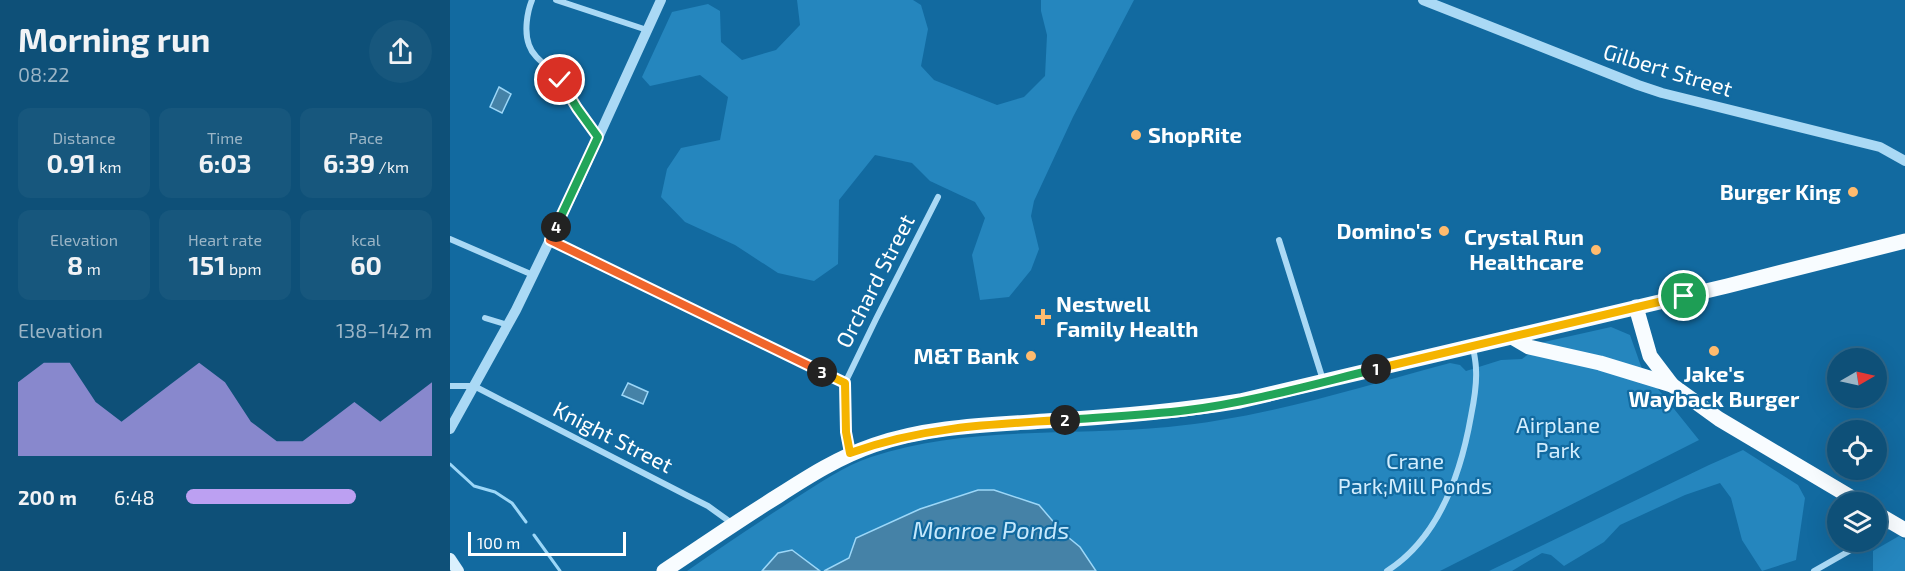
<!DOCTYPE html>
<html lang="en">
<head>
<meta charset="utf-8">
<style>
	:root { --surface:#0e5078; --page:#17577d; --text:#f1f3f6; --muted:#9bb5c6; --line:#2e678a; --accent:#bca0f2 }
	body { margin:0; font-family:"Exo 2",sans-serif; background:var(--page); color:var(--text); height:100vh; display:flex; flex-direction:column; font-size:22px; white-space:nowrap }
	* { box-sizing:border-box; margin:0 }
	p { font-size:20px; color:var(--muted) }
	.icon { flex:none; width:33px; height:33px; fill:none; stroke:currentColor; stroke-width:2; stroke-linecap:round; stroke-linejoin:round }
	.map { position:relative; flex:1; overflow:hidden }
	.sheet { display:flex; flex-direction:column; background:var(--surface); width:450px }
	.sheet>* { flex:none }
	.needle { width:39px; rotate:81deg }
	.controls { position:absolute; left:1377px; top:348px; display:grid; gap:12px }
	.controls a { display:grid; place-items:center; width:60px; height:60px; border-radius:50%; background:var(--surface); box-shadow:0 6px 24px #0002,0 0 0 2px var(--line); font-size:30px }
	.scale { position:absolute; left:18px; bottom:15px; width:158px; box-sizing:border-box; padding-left:6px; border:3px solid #fff; border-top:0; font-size:16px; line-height:21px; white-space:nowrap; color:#fff; -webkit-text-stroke:4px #126aa0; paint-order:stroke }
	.pin { position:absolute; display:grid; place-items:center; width:51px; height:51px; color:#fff; margin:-26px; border:3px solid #fff; border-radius:50%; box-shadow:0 2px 6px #0007 }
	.km { position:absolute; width:30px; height:30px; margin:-15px; border-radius:50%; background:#222; color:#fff; font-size:16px; line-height:30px; text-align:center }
	.round { display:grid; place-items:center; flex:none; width:63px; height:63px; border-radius:32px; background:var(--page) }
	.overview { display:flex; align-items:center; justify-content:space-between; height:102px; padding:0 18px }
	h1 { font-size:33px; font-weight:700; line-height:45px }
	.stats { display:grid; grid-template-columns:repeat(3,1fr); gap:9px; height:102px; padding:6px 18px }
	.stats div { display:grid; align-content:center; border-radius:12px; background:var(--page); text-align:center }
	.stats b { font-size:26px; font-weight:700 }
	.stats small { font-size:16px; font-weight:400 }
	.stats p { font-size:16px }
	.chart { height:168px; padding:12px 18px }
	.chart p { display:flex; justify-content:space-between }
	.chart svg { width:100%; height:108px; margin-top:6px; fill:var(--accent); opacity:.7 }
	ul { padding:0 18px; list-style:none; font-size:20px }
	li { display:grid; grid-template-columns:96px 72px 1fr; align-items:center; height:45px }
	li i { height:15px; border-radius:8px; background:var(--accent) }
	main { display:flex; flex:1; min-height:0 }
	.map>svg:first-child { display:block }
	.green { fill:#2586be }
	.water { fill:#4582a7; stroke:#9cd7f8; stroke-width:1.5 }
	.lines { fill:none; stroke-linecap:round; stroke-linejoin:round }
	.stream { stroke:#9cd7f8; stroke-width:3 }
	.minor { stroke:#aad9f5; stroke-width:6 }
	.tertiary { stroke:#aad9f5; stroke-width:10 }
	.secondary { stroke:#daf0fd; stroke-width:12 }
	.primary { stroke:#f8fcff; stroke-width:15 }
	.split-1-casing { stroke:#fff; stroke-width:12 }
	.split-2-casing { stroke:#fff; stroke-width:12 }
	.split-3-casing { stroke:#fff; stroke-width:12 }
	.split-4-casing { stroke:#fff; stroke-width:12 }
	.split-5-casing { stroke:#fff; stroke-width:12 }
	.split-1 { stroke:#f5b400; stroke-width:8 }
	.split-2 { stroke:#22a559; stroke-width:8 }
	.split-3 { stroke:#f5b400; stroke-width:8 }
	.split-4 { stroke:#f0652b; stroke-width:8 }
	.split-5 { stroke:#22a559; stroke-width:8 }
	.poi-dot { fill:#ffbb6e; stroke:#126aa0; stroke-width:2 }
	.labels { text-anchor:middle; stroke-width:4.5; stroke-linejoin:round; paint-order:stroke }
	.street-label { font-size:22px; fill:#fff; stroke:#126aa0 }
	.poi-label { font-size:22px; font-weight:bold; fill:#fff; stroke:#126aa0; text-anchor:end }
	.park-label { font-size:22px; fill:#d3eefe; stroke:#126aa0 }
	.water-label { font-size:24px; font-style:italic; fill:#c5e8fc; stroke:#126aa0 }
</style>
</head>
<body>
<main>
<section class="sheet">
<div class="overview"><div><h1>Morning run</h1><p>08:22</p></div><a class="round"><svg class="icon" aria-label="share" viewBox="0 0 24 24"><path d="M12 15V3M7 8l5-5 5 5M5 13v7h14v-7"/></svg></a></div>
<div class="stats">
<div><p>Distance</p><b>0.91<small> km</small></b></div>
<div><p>Time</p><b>6:03</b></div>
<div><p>Pace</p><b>6:39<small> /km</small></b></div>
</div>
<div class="stats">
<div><p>Elevation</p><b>8<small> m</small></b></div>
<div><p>Heart rate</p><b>151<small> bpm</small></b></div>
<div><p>kcal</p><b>60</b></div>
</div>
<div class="chart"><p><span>Elevation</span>138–142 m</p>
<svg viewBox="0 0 160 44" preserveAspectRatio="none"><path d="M0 44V14L10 6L20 6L30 22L40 30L50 22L60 14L70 6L80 14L90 30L100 38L110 38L120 30L130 22L140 30L150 22L160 14V44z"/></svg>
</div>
<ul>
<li><b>200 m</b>6:48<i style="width:69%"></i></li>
</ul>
</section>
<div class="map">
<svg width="1455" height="571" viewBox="0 0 1455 571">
	<rect width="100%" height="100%" fill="#126aa0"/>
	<g class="green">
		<path d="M 347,0 L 463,0 L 471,5 L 478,29 L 471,66 L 484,80 L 547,105 L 574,97 L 595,76 L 597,35 L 591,11 L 591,0 L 684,0 L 623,117 L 584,201 L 581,216 L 589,249 L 581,270 L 559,297 L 530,300 L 522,255 L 535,218 L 525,202 L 480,181 L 462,163 L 425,155 L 389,200 L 388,264 L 364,281 L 328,273 L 285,245 L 235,222 L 211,197 L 217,169 L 231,148 L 270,140 L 278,97 L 250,75 L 200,86 L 192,77 L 222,12 L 258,4 L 270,11 L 271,42 L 292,60 L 326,50 L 350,25 Z"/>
		<path d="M 1161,327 L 1180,335 L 1192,369 L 1249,440 L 990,571 L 237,571 C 273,546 309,522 346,498 C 370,483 394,466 421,457 C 513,426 622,436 718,427 C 814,418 907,388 1000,363 L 1010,365 L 1016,371 L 1051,360 L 1072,359 L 1094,342 Z"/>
		<path d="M 1293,450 L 1348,485 L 1355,498 L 1346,560 L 1312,571 L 1292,540 L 1281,498 L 1270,483 L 1235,495 L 1170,525 L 1154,542 L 1114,566 L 1101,555 L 1092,553 L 1062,571 L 1039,571 L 1259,465 Z"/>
		<path d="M 1449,536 L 1455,540 L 1455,571 L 1423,571 L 1423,551 Z"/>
	</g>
	<g class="water">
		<path d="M 49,87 L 61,94 L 52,113 L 40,107 Z"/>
		<path d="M 178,383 L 198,392 L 193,404 L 172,395 Z"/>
		<path d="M 528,490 L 544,490 L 589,505 L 613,533 L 630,547 L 646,571 L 374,571 L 399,558 L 406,538 L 470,509 Z"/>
		<path d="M 342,550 L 370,571 L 312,571 L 328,553 Z"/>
	</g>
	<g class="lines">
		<g class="stream">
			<path d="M 0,464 L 24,486 L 45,492 L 62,503 L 76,522"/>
			<path d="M 84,535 L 110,571"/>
		</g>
		<g class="minor">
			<path d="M 82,0 C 77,12 74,32 79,45 C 84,60 101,67 110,79 C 123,98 134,118 148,137"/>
			<path d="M 106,0 L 197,30"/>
			<path d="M 0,239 L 83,275"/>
			<path d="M 100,240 L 395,383"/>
			<path d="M 829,240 L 873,380"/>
			<path d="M 35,318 L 58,325"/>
			<path d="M 0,386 L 24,386 L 238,496 L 258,506 L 283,524"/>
			<path d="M 400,453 L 396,432 L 395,383 L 426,319 L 488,197"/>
			<path d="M 1426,534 L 1441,524"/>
			<path d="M 937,571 C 989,538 1011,473 1021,416 C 1024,401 1027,385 1026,370 C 1026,362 1024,354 1023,347"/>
			<path d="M 1364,571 L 1415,542"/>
		</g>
		<g class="tertiary">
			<path d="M 973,0 L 1188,85 L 1212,93 L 1430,147 L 1455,161"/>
			<path d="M 0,429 L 66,310 L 127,184 L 211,0"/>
		</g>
		<path class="secondary" d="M 0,559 L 8,571"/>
		<g class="primary">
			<path d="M 1186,307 L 1200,356 L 1222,385 L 1269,419 L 1409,502"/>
			<path d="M 1062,337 L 1079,347 L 1150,363 L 1222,385"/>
			<path d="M 1426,513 L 1455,530"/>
			<path d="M 214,571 C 252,546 289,520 328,496 C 359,476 389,457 424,445 C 479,426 538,425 595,421 C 660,417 725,412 790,401 L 1277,286 L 1455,241"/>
		</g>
	</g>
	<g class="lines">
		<g class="split-1-casing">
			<path id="split-1" d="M 926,369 L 1234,296"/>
		</g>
		<g class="split-2-casing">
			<path id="split-2" d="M 615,420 C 656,417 698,415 738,410 C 802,402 864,384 926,369"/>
		</g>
		<g class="split-3-casing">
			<path id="split-3" d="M 372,372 L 395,383 L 396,432 L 400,453 C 472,427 540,424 615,420"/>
		</g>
		<g class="split-4-casing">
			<path id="split-4" d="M 106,227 L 100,240 L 372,372"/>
		</g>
		<g class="split-5-casing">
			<path id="split-5" d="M 106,227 L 148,137 L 127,108 L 110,80"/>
		</g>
		<use href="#split-1" class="split-1"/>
		<use href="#split-2" class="split-2"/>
		<use href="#split-3" class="split-3"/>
		<use href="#split-4" class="split-4"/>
		<use href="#split-5" class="split-5"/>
	</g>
	<g class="poi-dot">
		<circle cx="686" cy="135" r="6"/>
		<circle cx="1403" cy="192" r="6"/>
		<circle cx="994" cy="231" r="6"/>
		<circle cx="1146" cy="250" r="6"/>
		<path d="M590 308h6v6h6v6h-6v6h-6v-6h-6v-6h6z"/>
		<circle cx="1264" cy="351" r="6"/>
		<circle cx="581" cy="356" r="6"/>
	</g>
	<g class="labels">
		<g class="street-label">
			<text transform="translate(1218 70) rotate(17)" y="8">Gilbert Street</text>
			<text transform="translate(425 281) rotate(-63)" y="8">Orchard Street</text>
			<text transform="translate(163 437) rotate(27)" y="8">Knight Street</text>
		</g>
		<g class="poi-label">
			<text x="698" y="143" text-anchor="start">ShopRite</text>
			<text x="1391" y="200">Burger King</text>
			<text x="982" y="239">Domino's</text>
			<text x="1134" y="245">Crystal Run<tspan x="1134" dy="25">Healthcare</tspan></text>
			<text x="606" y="312" text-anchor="start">Nestwell<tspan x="606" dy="25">Family Health</tspan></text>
			<text x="569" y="364">M&amp;T Bank</text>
			<text x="1264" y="382" text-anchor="middle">Jake's<tspan x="1264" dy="25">Wayback Burger</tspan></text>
		</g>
		<g class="park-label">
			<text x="1108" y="433">Airplane<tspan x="1108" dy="25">Park</tspan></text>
			<text x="965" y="469">Crane<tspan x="965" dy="25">Park;Mill Ponds</tspan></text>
		</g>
		<g class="water-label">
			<text x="541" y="539">Monroe Ponds</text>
		</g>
	</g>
</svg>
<div class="controls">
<a><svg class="needle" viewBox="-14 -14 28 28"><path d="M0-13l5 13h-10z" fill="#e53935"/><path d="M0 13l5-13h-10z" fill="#9bb5c6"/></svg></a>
<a><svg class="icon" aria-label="locate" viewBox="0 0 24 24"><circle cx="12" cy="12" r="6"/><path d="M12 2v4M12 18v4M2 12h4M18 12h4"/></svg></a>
<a><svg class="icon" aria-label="layers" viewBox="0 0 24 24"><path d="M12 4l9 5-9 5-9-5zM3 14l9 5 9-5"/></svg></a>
</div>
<div class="scale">100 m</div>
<div class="pin" style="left:1234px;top:296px;background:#1e9e55"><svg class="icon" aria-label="arrive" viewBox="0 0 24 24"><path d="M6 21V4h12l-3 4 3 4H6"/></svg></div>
<div class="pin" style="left:110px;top:80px;background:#d93025"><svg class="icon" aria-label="check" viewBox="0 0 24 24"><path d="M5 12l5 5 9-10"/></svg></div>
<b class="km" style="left:926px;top:369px">1</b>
<b class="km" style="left:615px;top:420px">2</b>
<b class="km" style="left:372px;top:372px">3</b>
<b class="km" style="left:106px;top:227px">4</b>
</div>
</main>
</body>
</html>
